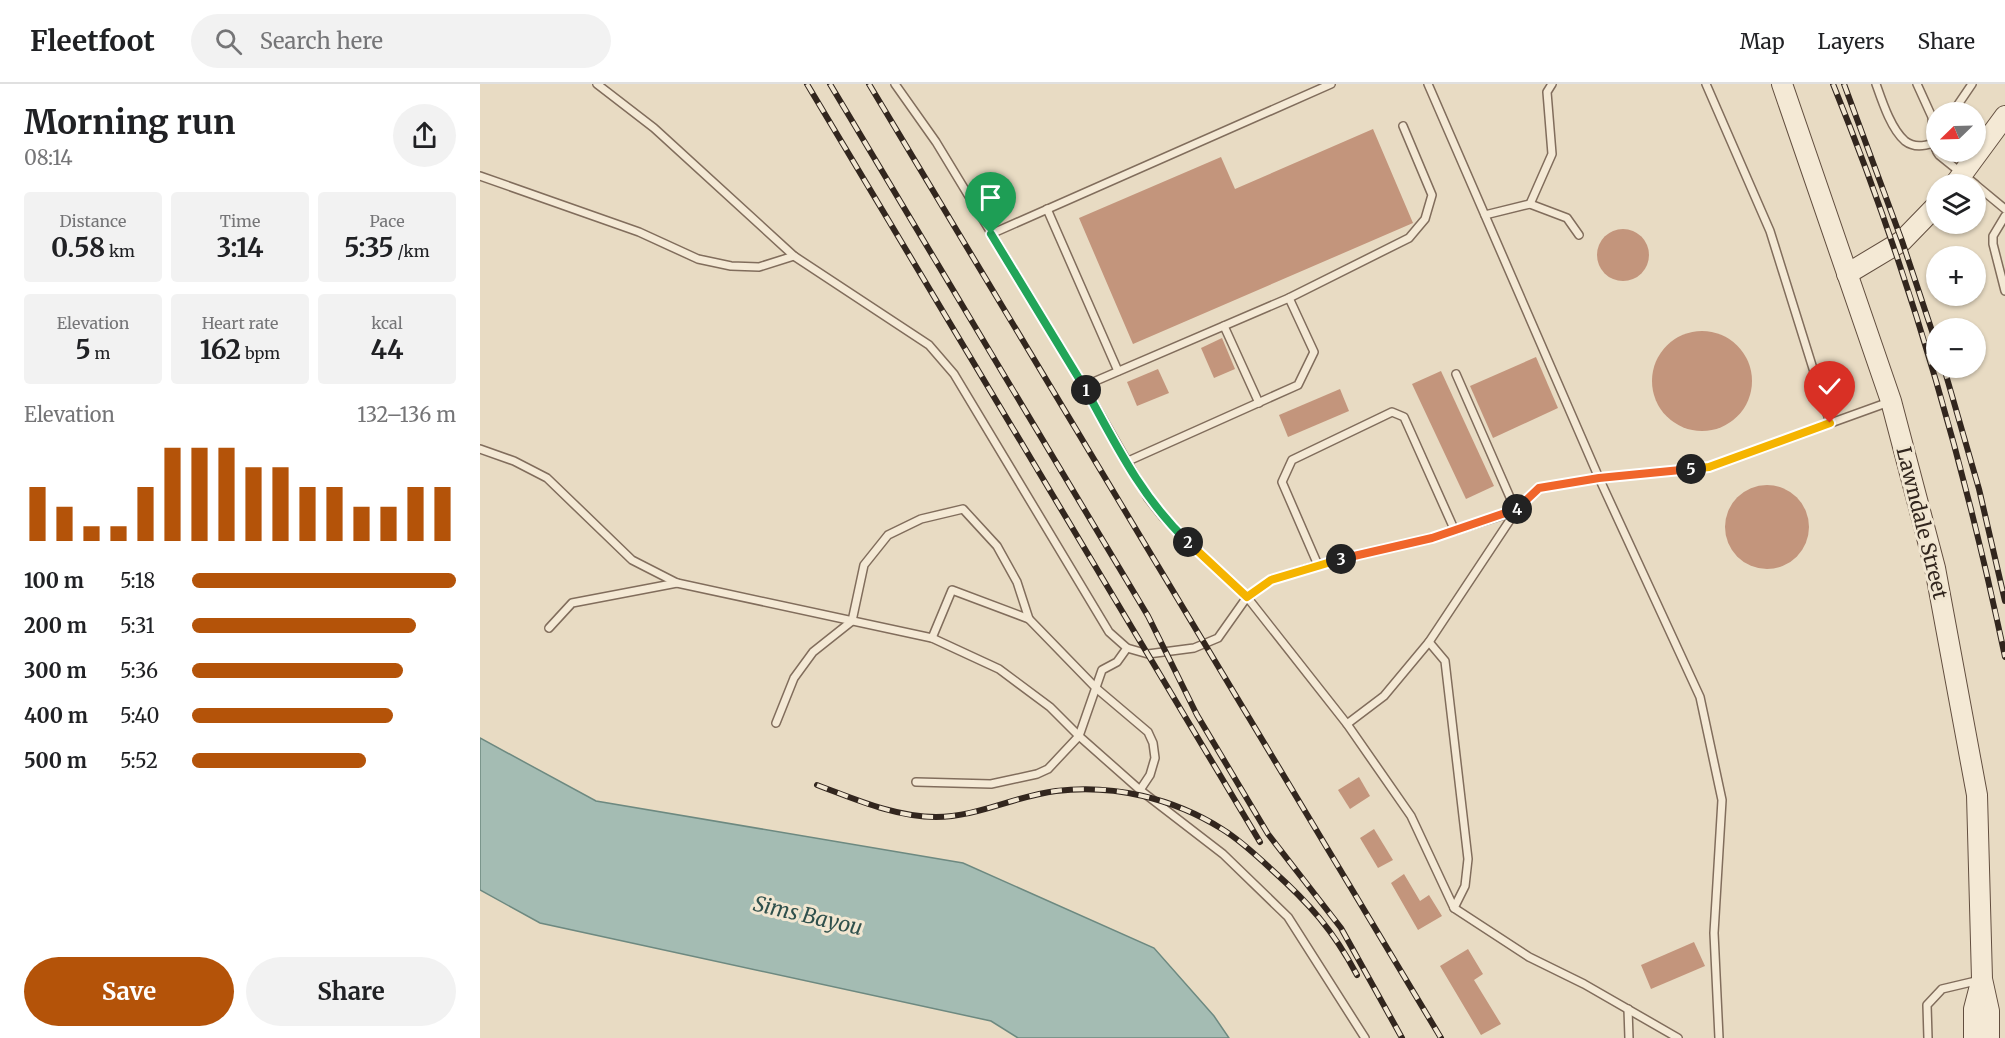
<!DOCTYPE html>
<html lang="en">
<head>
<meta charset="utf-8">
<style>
	:root { --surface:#fff; --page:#f2f2f2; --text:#202124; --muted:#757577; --line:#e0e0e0; --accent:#b45309 }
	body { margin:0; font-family:Merriweather,serif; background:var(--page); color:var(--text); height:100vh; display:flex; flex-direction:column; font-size:22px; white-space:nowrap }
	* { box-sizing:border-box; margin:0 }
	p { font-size:20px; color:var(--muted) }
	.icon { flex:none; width:33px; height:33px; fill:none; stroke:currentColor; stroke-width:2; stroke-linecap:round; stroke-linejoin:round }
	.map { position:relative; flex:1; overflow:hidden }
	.panel { display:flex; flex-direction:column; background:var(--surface); width:480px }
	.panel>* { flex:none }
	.needle { width:39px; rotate:247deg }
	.controls { position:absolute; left:1446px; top:18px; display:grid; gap:12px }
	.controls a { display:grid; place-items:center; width:60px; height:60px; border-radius:50%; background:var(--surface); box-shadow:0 2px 4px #0004; font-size:30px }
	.pin { position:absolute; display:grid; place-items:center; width:51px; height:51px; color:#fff; margin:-62px -26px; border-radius:50% 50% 50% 0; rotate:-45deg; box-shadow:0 0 6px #0007 }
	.pin .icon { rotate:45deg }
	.km { position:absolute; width:30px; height:30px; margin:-15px; border-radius:50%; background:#222; color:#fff; font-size:16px; line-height:30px; text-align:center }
	.round { display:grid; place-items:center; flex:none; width:63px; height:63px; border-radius:32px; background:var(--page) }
	.head { display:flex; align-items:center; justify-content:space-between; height:102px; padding:0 24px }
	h1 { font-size:33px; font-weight:700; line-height:45px }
	.figures { display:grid; grid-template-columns:repeat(3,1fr); gap:9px; height:102px; padding:6px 24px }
	.figures div { display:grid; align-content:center; border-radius:6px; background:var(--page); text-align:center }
	.figures b { font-size:26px; font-weight:700 }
	.figures small { font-size:16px; font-weight:400 }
	.figures p { font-size:16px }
	.chart { height:168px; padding:12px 24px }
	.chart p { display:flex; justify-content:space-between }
	.chart svg { width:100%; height:108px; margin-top:6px; stroke:var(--accent); stroke-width:6 }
	.action { display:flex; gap:12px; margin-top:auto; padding:12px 24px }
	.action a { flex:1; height:69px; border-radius:36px; background:var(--accent); color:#fff; font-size:24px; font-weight:700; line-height:69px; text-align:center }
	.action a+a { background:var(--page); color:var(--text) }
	ul { padding:0 24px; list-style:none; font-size:20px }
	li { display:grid; grid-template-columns:96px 72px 1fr; align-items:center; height:45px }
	li i { height:15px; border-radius:8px; background:var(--accent) }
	header { display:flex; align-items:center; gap:36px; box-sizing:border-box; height:84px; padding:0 30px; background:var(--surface); border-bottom:2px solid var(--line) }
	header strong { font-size:28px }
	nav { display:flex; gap:33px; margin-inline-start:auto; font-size:21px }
	.search { width:420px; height:54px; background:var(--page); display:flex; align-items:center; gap:15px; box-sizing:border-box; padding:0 21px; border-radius:33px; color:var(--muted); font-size:22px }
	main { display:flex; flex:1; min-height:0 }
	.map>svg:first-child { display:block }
	.water { fill:#a4bcb3; stroke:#6d8980; stroke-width:1.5 }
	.building { fill:#c3957c }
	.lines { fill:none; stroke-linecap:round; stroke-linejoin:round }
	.lane-casing { stroke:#816d5c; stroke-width:10 }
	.secondary-casing { stroke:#624e3f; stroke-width:22 }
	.lane { stroke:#f4e9d5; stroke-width:7 }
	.secondary { stroke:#f4e9d5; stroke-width:20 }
	.rail-casing { stroke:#32261e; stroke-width:6 }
	.rail { stroke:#f1e6d1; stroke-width:4; stroke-dasharray:11; stroke-linecap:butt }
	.split-1-casing { stroke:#fff; stroke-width:12 }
	.split-2-casing { stroke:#fff; stroke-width:12 }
	.split-3-casing { stroke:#fff; stroke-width:12 }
	.split-4-casing { stroke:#fff; stroke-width:12 }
	.split-5-casing { stroke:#fff; stroke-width:12 }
	.split-6-casing { stroke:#fff; stroke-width:12 }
	.split-1 { stroke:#22a559; stroke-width:8 }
	.split-2 { stroke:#22a559; stroke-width:8 }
	.split-3 { stroke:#f5b400; stroke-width:8 }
	.split-4 { stroke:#f0652b; stroke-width:8 }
	.split-5 { stroke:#f0652b; stroke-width:8 }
	.split-6 { stroke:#f5b400; stroke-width:8 }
	.labels { text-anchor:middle; stroke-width:6; stroke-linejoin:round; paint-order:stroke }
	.street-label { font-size:20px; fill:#32261e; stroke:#f1e6d1 }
	.water-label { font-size:21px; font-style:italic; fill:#2f504c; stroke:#f1e6d1 }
</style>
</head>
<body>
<header>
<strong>Fleetfoot</strong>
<div class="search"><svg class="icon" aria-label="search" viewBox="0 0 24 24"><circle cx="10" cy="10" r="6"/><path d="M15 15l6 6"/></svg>Search here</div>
<nav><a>Map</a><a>Layers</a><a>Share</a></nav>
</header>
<main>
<section class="panel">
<div class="head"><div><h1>Morning run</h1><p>08:14</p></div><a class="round"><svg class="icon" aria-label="share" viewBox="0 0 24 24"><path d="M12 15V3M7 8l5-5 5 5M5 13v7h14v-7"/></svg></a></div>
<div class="figures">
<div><p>Distance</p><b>0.58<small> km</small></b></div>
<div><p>Time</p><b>3:14</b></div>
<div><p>Pace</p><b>5:35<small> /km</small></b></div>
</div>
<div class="figures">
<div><p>Elevation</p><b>5<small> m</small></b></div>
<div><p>Heart rate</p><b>162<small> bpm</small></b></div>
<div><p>kcal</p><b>44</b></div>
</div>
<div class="chart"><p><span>Elevation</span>132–136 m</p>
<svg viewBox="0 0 160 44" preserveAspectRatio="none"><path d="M5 44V22M15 44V30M25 44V38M35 44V38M45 44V22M55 44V6M65 44V6M75 44V6M85 44V14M95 44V14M105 44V22M115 44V22M125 44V30M135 44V30M145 44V22M155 44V22"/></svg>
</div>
<ul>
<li><b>100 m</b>5:18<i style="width:100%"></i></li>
<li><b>200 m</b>5:31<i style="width:85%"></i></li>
<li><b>300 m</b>5:36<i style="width:80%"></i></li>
<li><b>400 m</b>5:40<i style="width:76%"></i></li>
<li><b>500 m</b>5:52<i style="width:66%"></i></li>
</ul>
<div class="action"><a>Save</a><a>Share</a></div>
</section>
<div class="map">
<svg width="1525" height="954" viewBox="0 0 1525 954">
	<rect width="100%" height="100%" fill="#e8dbc3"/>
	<path class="water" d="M 0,654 L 116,717 L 483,779 L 674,864 L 734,932 L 749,954 L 538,954 L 511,937 L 60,839 L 0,806 Z"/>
	<g class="building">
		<path d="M 893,45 L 933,139 L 653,260 L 599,134 L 741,73 L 755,105 Z"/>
		<circle cx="1143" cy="171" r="26"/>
		<circle cx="1222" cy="297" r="50"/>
		<path d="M 742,254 L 755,285 L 734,294 L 721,264 Z"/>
		<path d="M 1056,273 L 1078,324 L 1013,354 L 990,302 Z"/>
		<path d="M 678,285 L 689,309 L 657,322 L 647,298 Z"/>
		<path d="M 961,287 L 1014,402 L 986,415 L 932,300 Z"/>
		<path d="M 860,305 L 869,327 L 808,353 L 799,331 Z"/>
		<circle cx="1287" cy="443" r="42"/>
		<path d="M 879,693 L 890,712 L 870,725 L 858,706 Z"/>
		<path d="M 894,745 L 913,776 L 898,784 L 880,754 Z"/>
		<path d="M 924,790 L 940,817 L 949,811 L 962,832 L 938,846 L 911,799 Z"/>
		<path d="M 1214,858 L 1225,882 L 1171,905 L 1161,881 Z"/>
		<path d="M 988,865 L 1003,890 L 994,896 L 1021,940 L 1001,951 L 960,882 Z"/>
	</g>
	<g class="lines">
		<g class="lane-casing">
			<g id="lane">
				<path d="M 117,0 L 174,44 L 314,172 L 449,261 L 474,290 L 629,548 L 647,564 L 668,570 L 714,564 L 738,554 L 767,513 L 791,496 L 838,481 L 952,454 L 1036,427 L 1059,404 L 1119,394 L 1229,383 L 1409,318"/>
				<path d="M 415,0 L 456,58 L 604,302 L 668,414 L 683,433 L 767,513 L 867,640 L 931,732 L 974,824 L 1049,873 L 1104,900 L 1198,954"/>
				<path d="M 948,0 L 1119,394 L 1220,613 L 1242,716 L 1234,849 L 1239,954"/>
				<path d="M 1226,0 L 1290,147 L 1350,339"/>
				<path d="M 1396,0 C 1402,17 1411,45 1425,57 C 1434,64 1444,62 1454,59 L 1456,55"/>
				<path d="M 1437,0 L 1452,33 L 1454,59 L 1456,66"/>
				<path d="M 1473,28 L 1492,0"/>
				<path d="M 1457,68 L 1459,71 L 1495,100"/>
				<path d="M 0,92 L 159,148 L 218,175 L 251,182 L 279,183 L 314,172"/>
				<path d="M 1496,101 L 1525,125"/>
				<path d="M 1050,120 L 1072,70 L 1067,8 L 1072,0"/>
				<path d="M 567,125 L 638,287"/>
				<path d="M 1005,131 L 1050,120 L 1087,134 L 1099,151"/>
				<path d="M 1525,132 L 1513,152 L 1513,160 L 1525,207"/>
				<path d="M 511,150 L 851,0"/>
				<path d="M 744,242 L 779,319"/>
				<path d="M 604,302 L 809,214 L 929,154 L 945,135 L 952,111 L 923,42"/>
				<path d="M 0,365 L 34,377 L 67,394 L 152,476 L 197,499 L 452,554 L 519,585 L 570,623 L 599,652 L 660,706 L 743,770 L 808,833 L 885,954"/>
				<path d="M 646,378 L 818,301 L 834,268 L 809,214"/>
				<path d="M 838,481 L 802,398 L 812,376 L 912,328 L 924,333 L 975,447"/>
				<path d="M 69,544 L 92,519 L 197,499"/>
				<path d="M 452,554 L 472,506 L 549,535 L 616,604 L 668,648 L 673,659 L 675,674 L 670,691 L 660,706"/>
				<path d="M 949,558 L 965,577 L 988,775 L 985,802 L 974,824"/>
				<path d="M 296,639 L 314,594 L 333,568 L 372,537 L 384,481 L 408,451 L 441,435 L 483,425 L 517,462 L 537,498 L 549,535"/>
				<path d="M 867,640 L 904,612 L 949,558 L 1036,427 L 976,290"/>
				<path d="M 436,698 L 511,700 L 557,690 L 568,685 L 599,652 L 622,586 L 637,578 L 647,564"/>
				<path d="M 1148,925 L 1149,954"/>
				<path d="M 1448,954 L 1447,921 L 1462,905 L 1500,896"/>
			</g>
		</g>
		<g class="secondary-casing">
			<g id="secondary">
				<path d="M 1302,0 L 1411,317 L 1455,484 L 1497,711 L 1502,895 L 1509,927 L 1509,954"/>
				<path d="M 1475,100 L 1525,32"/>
				<path d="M 1367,190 L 1422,157 L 1456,122"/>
				<path d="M 1494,954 L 1494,925 L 1501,898"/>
			</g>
		</g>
		<use href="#lane" class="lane"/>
		<use href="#secondary" class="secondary"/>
		<g class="rail-casing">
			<g id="rail">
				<path d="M 327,0 L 780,758"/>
				<path d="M 350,0 L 668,532 L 717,631 L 788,750 L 861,844 L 922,954"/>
				<path d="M 389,0 L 961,954"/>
				<path d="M 1353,0 C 1428,185 1484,377 1525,573"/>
				<path d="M 1364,0 L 1422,157 L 1456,259"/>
				<path d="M 1464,284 L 1499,405 L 1525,517"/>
				<path d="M 337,701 C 375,715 415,733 456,733 C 497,733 535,712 576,707 C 633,700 693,714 742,745 C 760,756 776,771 791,785 C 829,819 853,846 877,891"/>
			</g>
		</g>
		<use href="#rail" class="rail"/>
	</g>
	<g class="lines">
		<g class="split-1-casing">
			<path id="split-1" d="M 511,150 L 606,306"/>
		</g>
		<g class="split-2-casing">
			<path id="split-2" d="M 606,306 C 636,361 662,414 708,458"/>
		</g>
		<g class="split-3-casing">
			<path id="split-3" d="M 708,458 L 767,513 L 791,496 L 861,475"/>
		</g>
		<g class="split-4-casing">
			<path id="split-4" d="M 861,475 L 952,454 L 1037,425"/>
		</g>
		<g class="split-5-casing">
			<path id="split-5" d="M 1037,425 L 1059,404 L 1119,394 L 1211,385"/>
		</g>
		<g class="split-6-casing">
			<path id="split-6" d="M 1211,385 L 1229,383 L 1350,339"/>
		</g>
		<use href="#split-1" class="split-1"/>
		<use href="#split-2" class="split-2"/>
		<use href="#split-3" class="split-3"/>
		<use href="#split-4" class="split-4"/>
		<use href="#split-5" class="split-5"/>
		<use href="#split-6" class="split-6"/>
	</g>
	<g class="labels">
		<g class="street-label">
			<text transform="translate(1442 439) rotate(76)" y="7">Lawndale Street</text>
		</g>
		<g class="water-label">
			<text transform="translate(328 832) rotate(13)" y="7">Sims Bayou</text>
		</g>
	</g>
</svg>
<div class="controls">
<a><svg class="needle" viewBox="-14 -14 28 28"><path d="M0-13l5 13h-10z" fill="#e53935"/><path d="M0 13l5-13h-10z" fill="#757577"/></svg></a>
<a><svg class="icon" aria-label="layers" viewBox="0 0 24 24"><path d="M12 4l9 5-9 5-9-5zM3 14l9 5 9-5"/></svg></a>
<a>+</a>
<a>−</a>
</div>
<div class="pin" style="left:511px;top:150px;background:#1e9e55"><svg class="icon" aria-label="arrive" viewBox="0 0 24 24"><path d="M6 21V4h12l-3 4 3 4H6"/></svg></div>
<div class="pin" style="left:1350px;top:339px;background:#d93025"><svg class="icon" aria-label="check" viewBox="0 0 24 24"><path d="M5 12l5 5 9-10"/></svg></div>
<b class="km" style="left:606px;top:306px">1</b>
<b class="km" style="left:708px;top:458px">2</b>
<b class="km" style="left:861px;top:475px">3</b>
<b class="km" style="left:1037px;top:425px">4</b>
<b class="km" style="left:1211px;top:385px">5</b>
</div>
</main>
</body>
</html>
